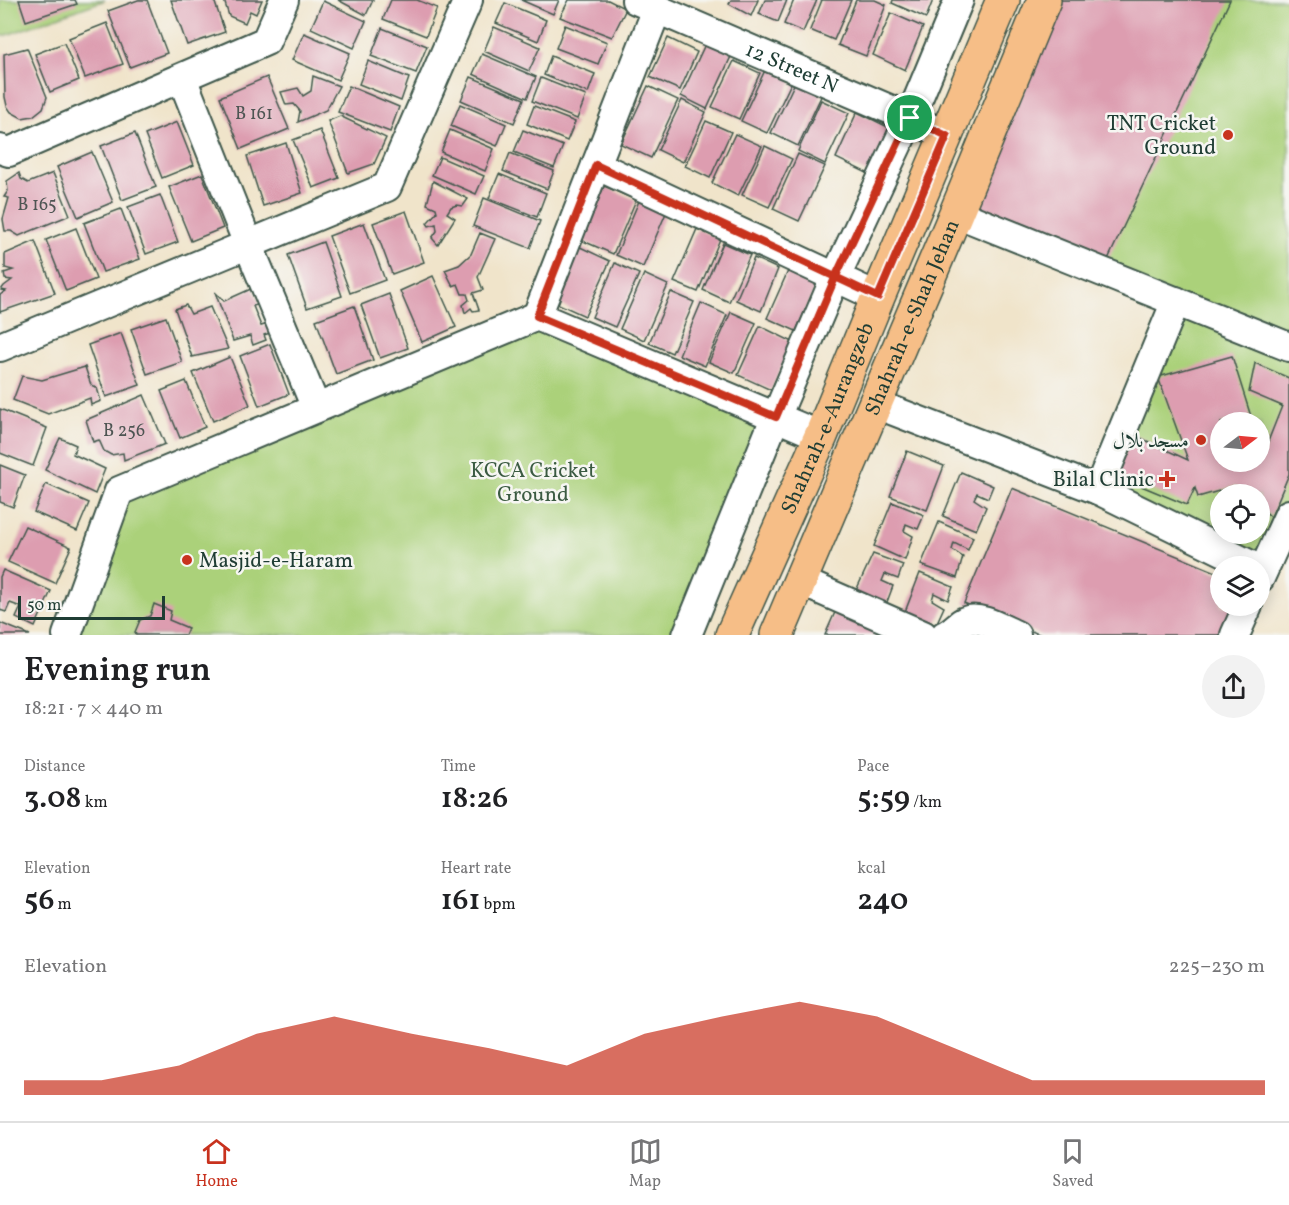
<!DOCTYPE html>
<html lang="en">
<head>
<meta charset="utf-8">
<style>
	:root { --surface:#fff; --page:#f2f2f2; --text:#202124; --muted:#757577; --line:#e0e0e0; --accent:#c8321e }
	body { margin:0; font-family:Vollkorn,Amiri,serif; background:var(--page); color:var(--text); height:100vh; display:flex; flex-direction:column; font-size:22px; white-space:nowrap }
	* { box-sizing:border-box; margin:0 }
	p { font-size:20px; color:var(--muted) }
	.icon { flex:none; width:33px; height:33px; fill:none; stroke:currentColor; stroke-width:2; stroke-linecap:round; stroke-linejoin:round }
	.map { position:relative; height:635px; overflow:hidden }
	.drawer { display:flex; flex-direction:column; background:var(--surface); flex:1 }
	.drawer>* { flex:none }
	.needle { width:39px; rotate:74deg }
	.buttons { position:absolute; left:1210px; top:412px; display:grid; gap:12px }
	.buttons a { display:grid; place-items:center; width:60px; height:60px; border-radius:50%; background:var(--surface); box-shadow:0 3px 15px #0003; font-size:30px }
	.scale { position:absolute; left:18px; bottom:15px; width:147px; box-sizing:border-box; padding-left:6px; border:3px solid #1f3d34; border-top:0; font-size:16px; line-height:21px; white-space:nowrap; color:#1f3d34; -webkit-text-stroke:4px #f6f6f2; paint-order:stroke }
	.pin { position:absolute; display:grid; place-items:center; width:51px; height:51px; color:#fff; margin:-26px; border:3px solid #fff; border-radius:50%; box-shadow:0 2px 6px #0007 }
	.round { display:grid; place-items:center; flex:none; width:63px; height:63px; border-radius:32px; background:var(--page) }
	.head { display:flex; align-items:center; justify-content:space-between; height:102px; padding:0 24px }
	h1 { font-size:33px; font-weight:600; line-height:45px }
	.metrics { display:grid; grid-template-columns:repeat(3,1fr); gap:9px; height:102px; padding:6px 24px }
	.metrics div { display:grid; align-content:center }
	.metrics b { font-size:30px; font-weight:600 }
	.metrics small { font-size:16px; font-weight:400 }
	.metrics p { font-size:16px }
	.chart { height:168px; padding:12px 24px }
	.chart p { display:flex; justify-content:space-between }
	.chart svg { width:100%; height:108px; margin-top:6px; fill:var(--accent); opacity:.7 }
	.menu { display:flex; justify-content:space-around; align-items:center; height:84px; border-top:2px solid var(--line); background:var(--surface); font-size:16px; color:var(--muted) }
	.menu a { display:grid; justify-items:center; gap:3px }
	.menu .on { color:var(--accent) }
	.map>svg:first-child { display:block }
	.green { fill:#abd17a; stroke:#658757; stroke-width:1.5; fill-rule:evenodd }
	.building { fill:#dd9db0 }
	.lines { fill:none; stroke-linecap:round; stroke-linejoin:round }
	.minor-casing { stroke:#3e564a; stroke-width:32 }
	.major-casing { stroke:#3e564a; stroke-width:36 }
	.minor { stroke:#fff; stroke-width:28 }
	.major { stroke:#f6be87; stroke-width:33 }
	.route-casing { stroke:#fff; stroke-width:12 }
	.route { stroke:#c8321e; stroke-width:8 }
	.poi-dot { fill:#c8321e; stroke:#f6f6f2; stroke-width:2 }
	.labels { text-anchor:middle; stroke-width:5; stroke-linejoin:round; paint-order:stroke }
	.number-label { font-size:18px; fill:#4e5553 }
	.street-label { font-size:21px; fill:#1f3d34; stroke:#f6f6f2 }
	.poi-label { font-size:21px; fill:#1f3d34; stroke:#f6f6f2; text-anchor:end }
	.park-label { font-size:21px; fill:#3b5b42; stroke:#f6f6f2 }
</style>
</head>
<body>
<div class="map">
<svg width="1289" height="635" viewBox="0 0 1289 635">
	<rect width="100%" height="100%" fill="#f6f6f2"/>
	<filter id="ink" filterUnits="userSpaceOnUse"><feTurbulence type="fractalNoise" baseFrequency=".0167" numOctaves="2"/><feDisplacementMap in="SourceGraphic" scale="12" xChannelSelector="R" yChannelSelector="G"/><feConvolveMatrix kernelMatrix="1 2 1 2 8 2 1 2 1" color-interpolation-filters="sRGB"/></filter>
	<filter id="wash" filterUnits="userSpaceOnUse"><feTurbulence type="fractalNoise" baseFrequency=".008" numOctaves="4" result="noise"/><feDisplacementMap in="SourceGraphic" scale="24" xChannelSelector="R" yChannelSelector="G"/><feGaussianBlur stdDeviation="1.35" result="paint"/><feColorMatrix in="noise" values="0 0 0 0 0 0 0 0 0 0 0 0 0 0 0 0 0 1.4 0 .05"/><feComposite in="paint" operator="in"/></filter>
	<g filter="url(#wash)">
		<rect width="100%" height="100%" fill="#f0e4ca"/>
		<g class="green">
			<path d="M 0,0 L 105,0 L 4,36 L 0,35 Z"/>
			<path d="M 1043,0 L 1289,0 L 1289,514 L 1265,573 L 1098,490 L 1176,300 L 953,208 ZM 1221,423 L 1260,423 L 1260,462 L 1221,462 ZM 1221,495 L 1260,495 L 1260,534 L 1221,534 Z"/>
			<path d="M 537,316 L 773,423 L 687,635 L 72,635 L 119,491 Z"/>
		</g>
		<g id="blocks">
			<g class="building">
				<path d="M 19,0 L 75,0 L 77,4 L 26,21 Z"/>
				<path d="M 138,0 L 147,0 L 167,53 L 130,67 L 108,11 Z"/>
				<path d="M 171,0 L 214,0 L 225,32 L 187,45 Z"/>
				<path d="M 224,0 L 262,0 L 256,14 L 250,11 L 245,23 L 229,16 Z"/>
				<path d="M 338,0 L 373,0 L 366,15 Z"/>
				<path d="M 391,0 L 417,0 L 437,8 L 426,36 L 383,19 Z"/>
				<path d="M 521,0 L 559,0 L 553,14 Z"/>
				<path d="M 569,0 L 608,0 L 626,9 L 612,37 L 560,17 Z"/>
				<path d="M 731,0 L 758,0 L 751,16 L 729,4 Z"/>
				<path d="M 765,0 L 787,0 L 778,22 L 759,14 Z"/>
				<path d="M 794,0 L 817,0 L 803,32 L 784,24 Z"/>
				<path d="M 822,0 L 851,0 L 834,40 L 810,30 Z"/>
				<path d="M 856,0 L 875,0 L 886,5 L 866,56 L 838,45 Z"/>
				<path d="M 893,0 L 933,0 L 926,18 L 892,3 Z"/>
				<path d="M 1044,0 L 1230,0 L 1103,270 L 953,208 Z"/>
				<path d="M 323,1 L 366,21 L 354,48 L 311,28 Z"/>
				<path d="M 505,3 L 546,20 L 538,41 L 496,23 Z"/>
				<path d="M 891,13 L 923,27 L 905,70 L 873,55 Z"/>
				<path d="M 107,23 L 123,64 L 85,78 L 69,38 Z"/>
				<path d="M 565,25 L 607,42 L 598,64 L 556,48 Z"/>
				<path d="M 494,27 L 540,47 L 529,71 L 484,51 Z"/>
				<path d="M 382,28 L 427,46 L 416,73 L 371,56 Z"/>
				<path d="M 304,33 L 350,53 L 338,80 L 292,60 Z"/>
				<path d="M 668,38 L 697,52 L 680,90 L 650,77 Z"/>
				<path d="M 707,40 L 733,52 L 707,109 L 681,96 Z"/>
				<path d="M 64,43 L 79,80 L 50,92 L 35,54 Z"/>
				<path d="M 27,48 L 47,97 L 43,108 L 33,116 L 22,118 L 11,112 L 7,106 L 5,97 L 4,54 Z"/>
				<path d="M 482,54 L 536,77 L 527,98 L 473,74 Z"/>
				<path d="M 551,56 L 595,74 L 588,93 L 544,75 Z"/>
				<path d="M 368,61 L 409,78 L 401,101 L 359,84 Z"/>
				<path d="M 734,61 L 760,73 L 739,119 L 712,107 Z"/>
				<path d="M 767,66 L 793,79 L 767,133 L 741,121 Z"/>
				<path d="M 313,76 L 339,86 L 326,110 L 298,122 L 300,111 L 294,104 L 286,105 L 281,92 L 298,88 L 303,96 L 311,91 Z"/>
				<path d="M 267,77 L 289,129 L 241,149 L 220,97 Z"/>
				<path d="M 471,77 L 524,99 L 514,123 L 461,100 Z"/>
				<path d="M 541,78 L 586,96 L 577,119 L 532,101 Z"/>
				<path d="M 797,78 L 824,90 L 798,146 L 771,133 Z"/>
				<path d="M 349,86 L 399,107 L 390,132 L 338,112 Z"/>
				<path d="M 648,86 L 678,100 L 651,158 L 621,144 Z"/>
				<path d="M 682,100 L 706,112 L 683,162 L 658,150 Z"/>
				<path d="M 821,100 L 849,113 L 825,164 L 798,151 Z"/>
				<path d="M 460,104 L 506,124 L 497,146 L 451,126 Z"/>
				<path d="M 534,106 L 575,122 L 567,141 L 527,124 Z"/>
				<path d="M 857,112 L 890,128 L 869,174 L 836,158 Z"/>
				<path d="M 340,116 L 386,138 L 374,164 L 348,173 L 328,121 Z"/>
				<path d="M 706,121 L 731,132 L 710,178 L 685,166 Z"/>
				<path d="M 177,122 L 194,165 L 162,178 L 145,135 Z"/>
				<path d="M 320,130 L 339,178 L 313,188 L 293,140 Z"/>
				<path d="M 450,130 L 494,149 L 485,171 L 441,152 Z"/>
				<path d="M 523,130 L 563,146 L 554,168 L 514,152 Z"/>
				<path d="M 135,133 L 156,187 L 122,200 L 101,146 Z"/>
				<path d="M 735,134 L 762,146 L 738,196 L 712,183 Z"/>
				<path d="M 286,143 L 302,193 L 263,206 L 247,156 Z"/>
				<path d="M 765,146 L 792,159 L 769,207 L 742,195 Z"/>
				<path d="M 92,152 L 113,202 L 78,217 L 57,167 Z"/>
				<path d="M 510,153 L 554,171 L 547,189 L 503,171 Z"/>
				<path d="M 798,154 L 825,166 L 799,221 L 773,209 Z"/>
				<path d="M 440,157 L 484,176 L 476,194 L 432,175 Z"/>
				<path d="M 19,173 L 21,179 L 28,183 L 53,173 L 70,215 L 19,236 L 11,231 L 5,231 L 3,219 L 9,198 L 4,197 L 8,191 L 7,181 Z"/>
				<path d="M 202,174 L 223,228 L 191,241 L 169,187 Z"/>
				<path d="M 499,174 L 546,193 L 537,217 L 489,198 Z"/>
				<path d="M 433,181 L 468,199 L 463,206 L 457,205 L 451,207 L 447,213 L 455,218 L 438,245 L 432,238 L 437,231 L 436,224 L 429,226 L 427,223 L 437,212 L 436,208 L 427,204 Z"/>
				<path d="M 604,186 L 636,200 L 613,254 L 581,240 Z"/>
				<path d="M 160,195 L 178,242 L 146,254 L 128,207 Z"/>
				<path d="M 484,198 L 540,221 L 530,248 L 473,226 Z"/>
				<path d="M 639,201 L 666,213 L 643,267 L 616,255 Z"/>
				<path d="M 121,209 L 140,259 L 103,272 L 84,223 Z"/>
				<path d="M 406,211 L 424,262 L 392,274 L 373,223 Z"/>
				<path d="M 364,223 L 385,280 L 350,293 L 329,236 Z"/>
				<path d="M 76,228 L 96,279 L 66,291 L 46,240 Z"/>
				<path d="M 697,229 L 720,239 L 698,292 L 674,282 Z"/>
				<path d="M 480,233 L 495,239 L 478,277 L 483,290 L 473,293 L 479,310 L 473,311 L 471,308 L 465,313 L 463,305 L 469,300 L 467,294 L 462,294 L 458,284 L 453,286 L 445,270 L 459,265 L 471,254 Z"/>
				<path d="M 35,241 L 55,293 L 0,312 L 0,295 L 6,291 L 1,290 L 4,286 L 12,280 L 5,279 L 4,273 L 13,270 L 5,268 L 5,254 Z"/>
				<path d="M 323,242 L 342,296 L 307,308 L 288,255 Z"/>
				<path d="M 723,243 L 750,255 L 729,302 L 703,290 Z"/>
				<path d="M 578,246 L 610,261 L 585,316 L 552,301 Z"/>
				<path d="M 754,258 L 778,269 L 761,311 L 736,300 Z"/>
				<path d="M 615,263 L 639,274 L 615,327 L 592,317 Z"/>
				<path d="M 788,271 L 817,284 L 796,331 L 767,318 Z"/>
				<path d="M 644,274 L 668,285 L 644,340 L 620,329 Z"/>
				<path d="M 433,276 L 456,327 L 422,342 L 400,291 Z"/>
				<path d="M 253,288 L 260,304 L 253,306 L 261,326 L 268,324 L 270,333 L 264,335 L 266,340 L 253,345 L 250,336 L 233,341 L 215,292 L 224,301 Z"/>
				<path d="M 671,292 L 694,302 L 672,353 L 649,343 Z"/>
				<path d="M 389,294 L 408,348 L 380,358 L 361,305 Z"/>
				<path d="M 701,303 L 727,315 L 705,366 L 679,355 Z"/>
				<path d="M 186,305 L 191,314 L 210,307 L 228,349 L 192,357 L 175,309 Z"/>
				<path d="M 354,306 L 373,360 L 336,374 L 316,320 Z"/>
				<path d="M 731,312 L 756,323 L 734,373 L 709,362 Z"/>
				<path d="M 166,317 L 182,362 L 147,374 L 131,329 Z"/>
				<path d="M 760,326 L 793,342 L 771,390 L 738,375 Z"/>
				<path d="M 121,333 L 140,385 L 106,397 L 88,345 Z"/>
				<path d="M 270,344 L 289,394 L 259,406 L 240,356 Z"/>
				<path d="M 1232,356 L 1253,423 L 1221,423 L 1221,462 L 1260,462 L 1260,447 L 1263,454 L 1282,406 L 1249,392 L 1255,363 L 1289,378 L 1289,474 L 1271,517 L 1260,507 L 1260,495 L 1246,495 L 1236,486 L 1198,497 L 1195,488 L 1187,505 L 1115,475 L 1132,434 L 1188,460 L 1158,377 Z"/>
				<path d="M 230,357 L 250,405 L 213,421 L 193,373 Z"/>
				<path d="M 85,367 L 91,385 L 97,388 L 101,401 L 91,405 L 90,398 L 48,414 L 13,400 L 22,376 L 42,380 Z"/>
				<path d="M 186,381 L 205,427 L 180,438 L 161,391 Z"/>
				<path d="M 144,395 L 165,444 L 124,460 L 123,453 L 111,455 L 104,451 L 99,440 L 93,442 L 86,420 Z"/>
				<path d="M 0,409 L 47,428 L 33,466 L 0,453 Z"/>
				<path d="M 60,438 L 76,445 L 73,454 L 105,469 L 95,494 L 45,470 Z"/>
				<path d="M 907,451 L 944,466 L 927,510 L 890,496 Z"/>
				<path d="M 0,465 L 25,475 L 13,507 L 0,502 Z"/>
				<path d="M 961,472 L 993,486 L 988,498 L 977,493 L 974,499 L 986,507 L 976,530 L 943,516 Z"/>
				<path d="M 46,484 L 89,503 L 77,531 L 34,512 Z"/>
				<path d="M 1012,488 L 1221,574 L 1221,606 L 1239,606 L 1227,635 L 1041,635 L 964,603 Z"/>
				<path d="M 892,502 L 924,515 L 918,529 L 906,524 L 904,531 L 913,536 L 905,560 L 874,546 Z"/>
				<path d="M 939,522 L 973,537 L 968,550 L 954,543 L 952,550 L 963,557 L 957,578 L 921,565 Z"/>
				<path d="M 25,526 L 71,547 L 55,583 L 8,562 Z"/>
				<path d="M 873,554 L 903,565 L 898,579 L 885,574 L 882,581 L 893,586 L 884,610 L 853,597 Z"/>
				<path d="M 3,570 L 51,591 L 35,627 L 16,618 L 21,607 L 10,603 L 6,612 L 0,610 L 0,577 Z"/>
				<path d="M 920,573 L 953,587 L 948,600 L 934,593 L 932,600 L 944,607 L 934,629 L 903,617 Z"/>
				<path d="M 840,601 L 911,635 L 825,635 Z"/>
				<path d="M 154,604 L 171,611 L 169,620 L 188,628 L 185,635 L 136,635 L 135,632 L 140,620 L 150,616 Z"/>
				<path d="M 0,623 L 30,635 L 0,635 Z"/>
			</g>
		</g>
	</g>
	<g filter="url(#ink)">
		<use href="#blocks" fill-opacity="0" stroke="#3e564a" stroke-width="1.5"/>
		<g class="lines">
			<g class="minor-casing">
				<g id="minor">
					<path id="s1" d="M 636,0 L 910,118 L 947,136"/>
					<path d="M 182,78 L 248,244 L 316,408"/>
					<path d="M 0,149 L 9,152 L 266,41 L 284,0"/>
					<path d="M 596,165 L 878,297"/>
					<path d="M 956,213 L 1289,347"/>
					<path d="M 537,316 L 657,9"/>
					<path d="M 0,347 L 387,187 L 468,0"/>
					<path d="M 876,404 L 1098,490 L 1255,567"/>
					<path d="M 1098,490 L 1176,301"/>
					<path d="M 1260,578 L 1289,514"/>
					<path d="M 800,581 L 923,635"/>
					<path d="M 67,635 L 119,491 L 537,316 L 821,436"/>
					<path d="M 687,635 L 773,423 L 776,417 L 835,278 L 910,118 L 959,0"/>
					<path d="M 945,635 C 953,632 958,624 965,621 C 980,615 1002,629 1016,635"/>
					<path d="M 1235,635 L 1248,606"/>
				</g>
			</g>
			<g class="major-casing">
				<g id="major">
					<path id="s2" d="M 732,635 L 821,436 L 878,297 L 1003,0"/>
					<path id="s3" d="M 777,635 L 956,213 L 1044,0"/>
				</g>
			</g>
			<use href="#minor" class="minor"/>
			<use href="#major" class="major"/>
		</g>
	</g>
	<g class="lines" filter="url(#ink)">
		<g class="route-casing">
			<path id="route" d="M 910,118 L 835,278 L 776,417 L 537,316 L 596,165 L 878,297 L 947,136 L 910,118"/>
		</g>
		<use href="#route" class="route"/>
	</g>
	<g class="poi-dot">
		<circle cx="1228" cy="135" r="6"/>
		<circle cx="1201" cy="440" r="6"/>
		<path d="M1164 470h6v6h6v6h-6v6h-6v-6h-6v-6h6z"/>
		<circle cx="187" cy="560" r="6"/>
	</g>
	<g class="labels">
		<g class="number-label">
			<text x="254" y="119">B 161</text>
			<text x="37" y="210">B 165</text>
			<text x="124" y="436">B 256</text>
		</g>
		<g class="street-label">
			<text dy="7" stroke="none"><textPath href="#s1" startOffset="170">12 Street N</textPath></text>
			<text dy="7" stroke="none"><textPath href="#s3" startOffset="345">Shahrah-e-Shah Jehan</textPath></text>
			<text dy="7" stroke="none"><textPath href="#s2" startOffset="237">Shahrah-e-Aurangzeb</textPath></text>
		</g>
		<g class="poi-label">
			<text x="1216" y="130">TNT Cricket<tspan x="1216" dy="24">Ground</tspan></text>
			<text x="1189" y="447">مسجد بلال</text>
			<text x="1154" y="486">Bilal Clinic</text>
			<text x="199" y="567" text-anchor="start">Masjid-e-Haram</text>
		</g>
		<g class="park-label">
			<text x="533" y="477">KCCA Cricket<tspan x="533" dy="24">Ground</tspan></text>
		</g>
	</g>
</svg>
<div class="buttons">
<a><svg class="needle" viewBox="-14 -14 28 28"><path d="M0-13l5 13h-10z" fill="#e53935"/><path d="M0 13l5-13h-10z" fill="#757577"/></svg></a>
<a><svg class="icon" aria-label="locate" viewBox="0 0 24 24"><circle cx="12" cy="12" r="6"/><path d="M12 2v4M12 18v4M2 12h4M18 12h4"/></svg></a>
<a><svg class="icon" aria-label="layers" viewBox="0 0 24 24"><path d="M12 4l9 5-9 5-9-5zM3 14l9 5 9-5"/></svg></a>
</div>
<div class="scale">50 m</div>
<div class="pin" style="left:910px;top:118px;background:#1e9e55"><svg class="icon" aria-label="arrive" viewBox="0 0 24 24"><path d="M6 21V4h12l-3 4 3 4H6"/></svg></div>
</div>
<section class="drawer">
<div class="head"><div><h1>Evening run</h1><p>18:21 · 7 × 440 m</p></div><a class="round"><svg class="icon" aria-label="share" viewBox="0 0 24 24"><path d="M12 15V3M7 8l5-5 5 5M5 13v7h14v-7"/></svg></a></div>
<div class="metrics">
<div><p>Distance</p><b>3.08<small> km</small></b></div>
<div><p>Time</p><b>18:26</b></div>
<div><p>Pace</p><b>5:59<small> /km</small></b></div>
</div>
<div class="metrics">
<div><p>Elevation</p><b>56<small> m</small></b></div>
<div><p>Heart rate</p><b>161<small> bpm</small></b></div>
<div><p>kcal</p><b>240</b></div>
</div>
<div class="chart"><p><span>Elevation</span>225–230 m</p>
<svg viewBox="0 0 160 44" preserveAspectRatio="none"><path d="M0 44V38L10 38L20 32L30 19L40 12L50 19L60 25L70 32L80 19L90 12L100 6L110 12L120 25L130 38L140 38L150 38L160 38V44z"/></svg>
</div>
</section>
<nav class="menu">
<a class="on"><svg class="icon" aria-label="home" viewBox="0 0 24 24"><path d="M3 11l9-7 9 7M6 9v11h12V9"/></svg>Home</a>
<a><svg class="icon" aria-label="map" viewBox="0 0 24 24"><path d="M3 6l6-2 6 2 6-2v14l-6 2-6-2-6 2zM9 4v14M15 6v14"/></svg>Map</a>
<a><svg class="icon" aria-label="saved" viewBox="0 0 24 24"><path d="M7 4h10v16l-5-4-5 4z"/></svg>Saved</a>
</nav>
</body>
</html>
